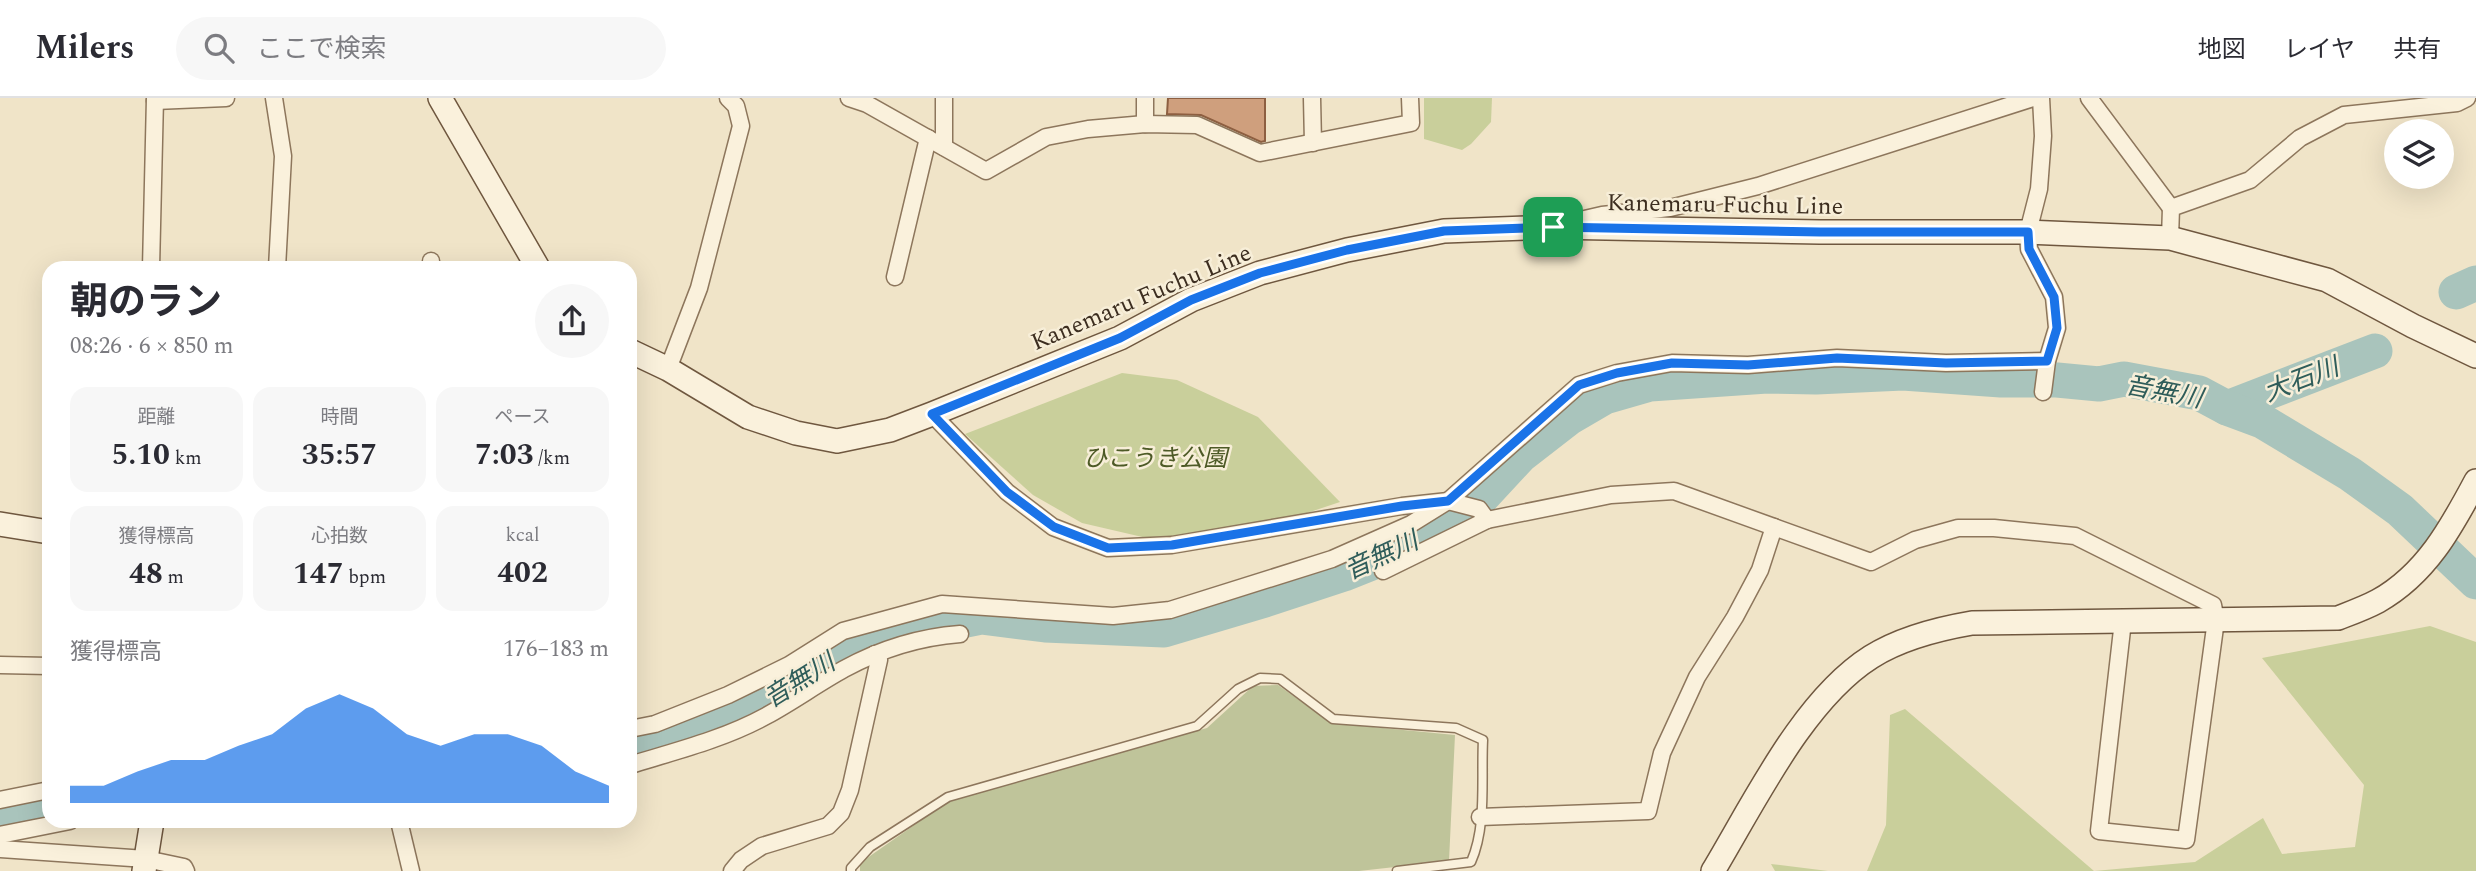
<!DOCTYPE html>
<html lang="ja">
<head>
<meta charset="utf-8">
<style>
	:root { --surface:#fff; --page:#f7f7f7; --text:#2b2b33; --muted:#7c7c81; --line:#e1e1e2; --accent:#1a73e8 }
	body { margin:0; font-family:Spectral,"Noto Sans JP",serif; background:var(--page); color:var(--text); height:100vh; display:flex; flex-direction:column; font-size:26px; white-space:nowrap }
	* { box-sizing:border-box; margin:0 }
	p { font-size:23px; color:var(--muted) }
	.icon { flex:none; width:38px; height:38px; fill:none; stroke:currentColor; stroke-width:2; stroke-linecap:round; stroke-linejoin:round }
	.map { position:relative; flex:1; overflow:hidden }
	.details { position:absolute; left:42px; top:163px; width:595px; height:567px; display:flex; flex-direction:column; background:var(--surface); border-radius:21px; box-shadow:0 7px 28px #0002 }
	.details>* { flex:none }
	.fabs { position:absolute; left:2384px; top:21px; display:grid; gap:14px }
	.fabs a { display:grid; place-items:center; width:70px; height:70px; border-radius:50%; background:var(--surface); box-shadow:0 7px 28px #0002; font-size:35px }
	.pin { position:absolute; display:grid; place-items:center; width:60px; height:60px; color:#fff; margin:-30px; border-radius:14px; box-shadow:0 4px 10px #0006 }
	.round { display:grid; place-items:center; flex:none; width:74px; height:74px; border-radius:37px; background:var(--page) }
	.head { display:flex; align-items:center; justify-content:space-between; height:119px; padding:0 28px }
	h1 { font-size:38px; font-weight:700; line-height:52px }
	.metrics { display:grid; grid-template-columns:repeat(3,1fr); gap:10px; height:119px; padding:7px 28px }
	.metrics div { display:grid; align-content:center; border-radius:18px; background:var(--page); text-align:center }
	.metrics b { font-size:30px; font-weight:700 }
	.metrics small { font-size:19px; font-weight:400 }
	.metrics p { font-size:19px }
	.chart { height:196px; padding:14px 28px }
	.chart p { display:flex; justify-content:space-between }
	.chart svg { width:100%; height:126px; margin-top:7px; fill:var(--accent); opacity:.7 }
	header { display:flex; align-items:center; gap:42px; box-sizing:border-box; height:98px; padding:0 35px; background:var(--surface); border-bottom:2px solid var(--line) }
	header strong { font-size:33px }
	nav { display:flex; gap:38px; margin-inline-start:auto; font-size:24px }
	.search { width:490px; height:63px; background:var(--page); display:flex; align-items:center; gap:18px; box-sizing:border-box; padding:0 24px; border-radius:38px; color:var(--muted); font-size:26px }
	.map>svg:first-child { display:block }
	.green { fill:#c9cf9b }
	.cemetery { fill:#bfc49a }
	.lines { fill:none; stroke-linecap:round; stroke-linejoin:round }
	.river { stroke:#a9c4bc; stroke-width:35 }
	.building { fill:#cf9f7d; stroke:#8d5f41; stroke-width:2 }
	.lane-casing { stroke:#8d765c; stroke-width:11 }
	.street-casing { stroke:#8d765c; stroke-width:19 }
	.secondary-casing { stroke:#6f573f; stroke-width:26 }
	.lane { stroke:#faf1dc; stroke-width:8 }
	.street { stroke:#faf1dc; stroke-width:16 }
	.secondary { stroke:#faf1dc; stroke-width:23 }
	.route-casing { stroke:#fff; stroke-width:14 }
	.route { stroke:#1a73e8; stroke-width:9 }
	.labels { text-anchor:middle; stroke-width:5; stroke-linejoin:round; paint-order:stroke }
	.street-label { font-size:24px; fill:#3d2e20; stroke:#f7eed8 }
	.park-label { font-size:24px; font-style:italic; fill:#4d5a26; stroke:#f7eed8 }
	.water-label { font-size:26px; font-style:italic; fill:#2f5d5a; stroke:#f7eed8 }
</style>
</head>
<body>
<header>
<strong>Milers</strong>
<div class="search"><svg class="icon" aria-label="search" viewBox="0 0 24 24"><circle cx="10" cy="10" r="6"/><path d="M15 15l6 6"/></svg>ここで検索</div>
<nav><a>地図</a><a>レイヤ</a><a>共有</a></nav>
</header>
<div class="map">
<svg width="2476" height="773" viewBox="0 0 2476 773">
	<rect width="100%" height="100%" fill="#f0e4c8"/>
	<g class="green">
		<path d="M 1424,0 L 1492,0 L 1491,24 L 1471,46 L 1462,52 L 1424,41 Z"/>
		<path d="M 1122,275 L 1177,282 L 1258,319 L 1340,404 L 1289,421 L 1212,434 L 1151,441 L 1082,425 L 1033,397 L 965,336 Z"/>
		<path d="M 2430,528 L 2476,544 L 2476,773 L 1867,773 L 1886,727 L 1890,617 L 1905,611 L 2094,773 L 2195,764 L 2263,720 L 2282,756 L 2355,749 L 2364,687 L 2262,560 Z"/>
		<path d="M 1771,766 L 1828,773 L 1775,773 Z"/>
	</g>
	<path class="cemetery" d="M 1278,587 L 1331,625 L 1455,637 L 1449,763 L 1359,773 L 860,773 L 860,765 L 950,702 L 1207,630 L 1253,588 Z"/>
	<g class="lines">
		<g class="river">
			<path d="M 2456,194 L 2476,185"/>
			<path d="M 2227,310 L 2375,253"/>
			<path d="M 630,652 L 681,640 L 769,604 L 827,561 L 886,538 L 981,519 L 1045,527 L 1164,532 L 1265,502 L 1344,476 L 1374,464 L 1420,440 L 1481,400 L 1520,358 L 1569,320 L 1605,299 L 1650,286 L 1767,278 L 1816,279 L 1903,275 L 2001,282 L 2057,282 L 2099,286 L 2124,281 L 2199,295 L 2227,310 L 2262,323 L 2350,376 L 2400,412 L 2476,484"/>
			<path d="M 0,720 L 49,710"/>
		</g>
	</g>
	<path class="building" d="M 1168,0 L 1265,0 L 1265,43 L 1261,44 L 1201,17 L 1167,16 Z"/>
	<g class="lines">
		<g class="lane-casing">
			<path id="lane" d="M 851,773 L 851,770 L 870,749 L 948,699 L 1197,628 L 1238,591 L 1260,580 L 1280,581 L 1333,621 L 1456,630 L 1483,642 C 1481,681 1487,728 1471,764 L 1397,773"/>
		</g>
		<g class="street-casing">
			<g id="street">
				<path d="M 274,0 L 283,58 L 277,170"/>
				<path d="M 849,0 L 867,6 L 986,73 L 1046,39 L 1088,31 L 1145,26 L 1197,27 L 1260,55 L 1411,25 L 1410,0"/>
				<path d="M 944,0 L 944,49"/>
				<path d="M 1145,0 L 1145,26"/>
				<path d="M 1312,0 L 1313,45"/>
				<path d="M 2041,0 L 2043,38 L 2039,91 L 2028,134 L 2029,151 L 2054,199 L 2057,230 L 2047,263 L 2043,294"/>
				<path d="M 2089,0 L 2171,110"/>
				<path d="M 155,3 L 226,0"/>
				<path d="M 1576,123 L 1602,117 L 1670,110 L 1758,88 L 2033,0"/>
				<path d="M 2170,140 L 2171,110 L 2250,82 L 2300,40 L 2344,17 L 2457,5 L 2467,0"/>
				<path d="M 151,170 L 155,0"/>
				<path d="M 431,170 L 431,163"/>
				<path d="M 895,179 L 928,40"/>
				<path d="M 668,271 L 699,190 L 741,28 L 736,8 L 728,0"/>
				<path d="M 932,316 L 1007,394 L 1053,429 L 1108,450 L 1172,447 L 1402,408 L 1448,403 L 1479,411 L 1487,422"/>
				<path d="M 1383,473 L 1487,422 L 1611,397 L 1674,393 L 1871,464 L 1915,442 L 1958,430 L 1994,430 L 2075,438 L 2213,507 L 2216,522 L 2186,742 L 2099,733 L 2123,523"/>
				<path d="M 0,567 L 49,568"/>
				<path d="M 630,631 L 655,626 L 728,597 L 789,567 L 843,533 L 942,506 L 1113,518 L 1170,512 L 1332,461 L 1411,426 L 1448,403 L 1579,287 L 1617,275 L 1672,265 L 1748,267 L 1837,260 L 1946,265 L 2047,263"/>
				<path d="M 630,667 C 676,653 724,641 766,618 C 792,604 817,586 844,571 C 879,552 920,539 960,536"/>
				<path d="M 0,702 L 49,692"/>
				<path d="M 1480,719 L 1648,713 L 1662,655 L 1697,579 L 1735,519 L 1760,472 L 1774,429"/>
				<path d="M 399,723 L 411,773"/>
				<path d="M 0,737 L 70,723"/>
				<path d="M 0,751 L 146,761 L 184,769 L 186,773"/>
				<path d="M 732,773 L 741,762 L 762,748 L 828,728 L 841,715 L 850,692 L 879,562 L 875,556"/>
			</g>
		</g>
		<g class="secondary-casing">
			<g id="secondary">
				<path d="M 440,0 L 538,170"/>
				<path d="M 630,253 L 668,271 L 748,319 L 796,335 L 837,343 L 890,332 L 932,316 L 1120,240 L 1191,202 L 1260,175 L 1347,152 L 1444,133 L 1553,129 L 1820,134 L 2028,134 L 2170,140 L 2327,182 L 2413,228 L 2476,258"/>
				<path d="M 0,426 L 49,434"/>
				<path d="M 144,773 L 152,723"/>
				<path d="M 1713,773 C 1754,705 1803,602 1871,559 C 1901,540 1937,531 1972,525 L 2338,520 C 2351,515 2365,510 2378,503 C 2426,476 2451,430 2476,383"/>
			</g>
		</g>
		<use href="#lane" class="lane"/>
		<use href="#street" class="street"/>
		<use href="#secondary" class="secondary"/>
	</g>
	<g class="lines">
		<g class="route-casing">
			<path id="route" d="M 1553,129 L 1820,134 L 2028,134 L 2029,151 L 2054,199 L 2057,230 L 2047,263 L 1946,265 L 1837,260 L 1748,267 L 1672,265 L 1617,275 L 1579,287 L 1448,403 L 1402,408 L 1172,447 L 1108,450 L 1054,429 L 1007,394 L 932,316 L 1120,240 L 1191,202 L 1260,175 L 1347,152 L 1444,133 Z"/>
		</g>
		<use href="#route" class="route"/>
	</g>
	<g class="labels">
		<g class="street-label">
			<text transform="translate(1725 106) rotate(1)" y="8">Kanemaru Fuchu Line</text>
			<text transform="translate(1141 199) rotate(-23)" y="8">Kanemaru Fuchu Line</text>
		</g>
		<g class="park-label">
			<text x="1155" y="368">ひこうき公園</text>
		</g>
		<g class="water-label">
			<text transform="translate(2301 281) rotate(-21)" y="9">大石川</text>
			<text transform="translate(2164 293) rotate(11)" y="9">音無川</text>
			<text transform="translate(1381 457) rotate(-25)" y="9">音無川</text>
			<text transform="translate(799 582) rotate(-32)" y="9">音無川</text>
		</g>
	</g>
</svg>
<div class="fabs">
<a><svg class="icon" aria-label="layers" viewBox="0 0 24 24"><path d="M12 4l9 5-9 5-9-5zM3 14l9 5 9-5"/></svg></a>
</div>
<div class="pin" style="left:1553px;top:129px;background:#1e9e55"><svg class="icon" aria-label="arrive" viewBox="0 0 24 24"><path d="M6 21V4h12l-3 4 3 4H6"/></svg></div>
<section class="details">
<div class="head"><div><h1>朝のラン</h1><p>08:26 · 6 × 850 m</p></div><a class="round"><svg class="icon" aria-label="share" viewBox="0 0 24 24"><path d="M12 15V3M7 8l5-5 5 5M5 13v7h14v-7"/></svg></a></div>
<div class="metrics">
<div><p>距離</p><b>5.10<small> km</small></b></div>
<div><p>時間</p><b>35:57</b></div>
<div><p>ペース</p><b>7:03<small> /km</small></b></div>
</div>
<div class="metrics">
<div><p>獲得標高</p><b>48<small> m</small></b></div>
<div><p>心拍数</p><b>147<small> bpm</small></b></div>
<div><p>kcal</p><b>402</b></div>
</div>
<div class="chart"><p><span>獲得標高</span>176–183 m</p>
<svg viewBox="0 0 160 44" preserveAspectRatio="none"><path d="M0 44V38L10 38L20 33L30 29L40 29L50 24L60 20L70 11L80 6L90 11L100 20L110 24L120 20L130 20L140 24L150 33L160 38V44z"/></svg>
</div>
</section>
</div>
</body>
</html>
